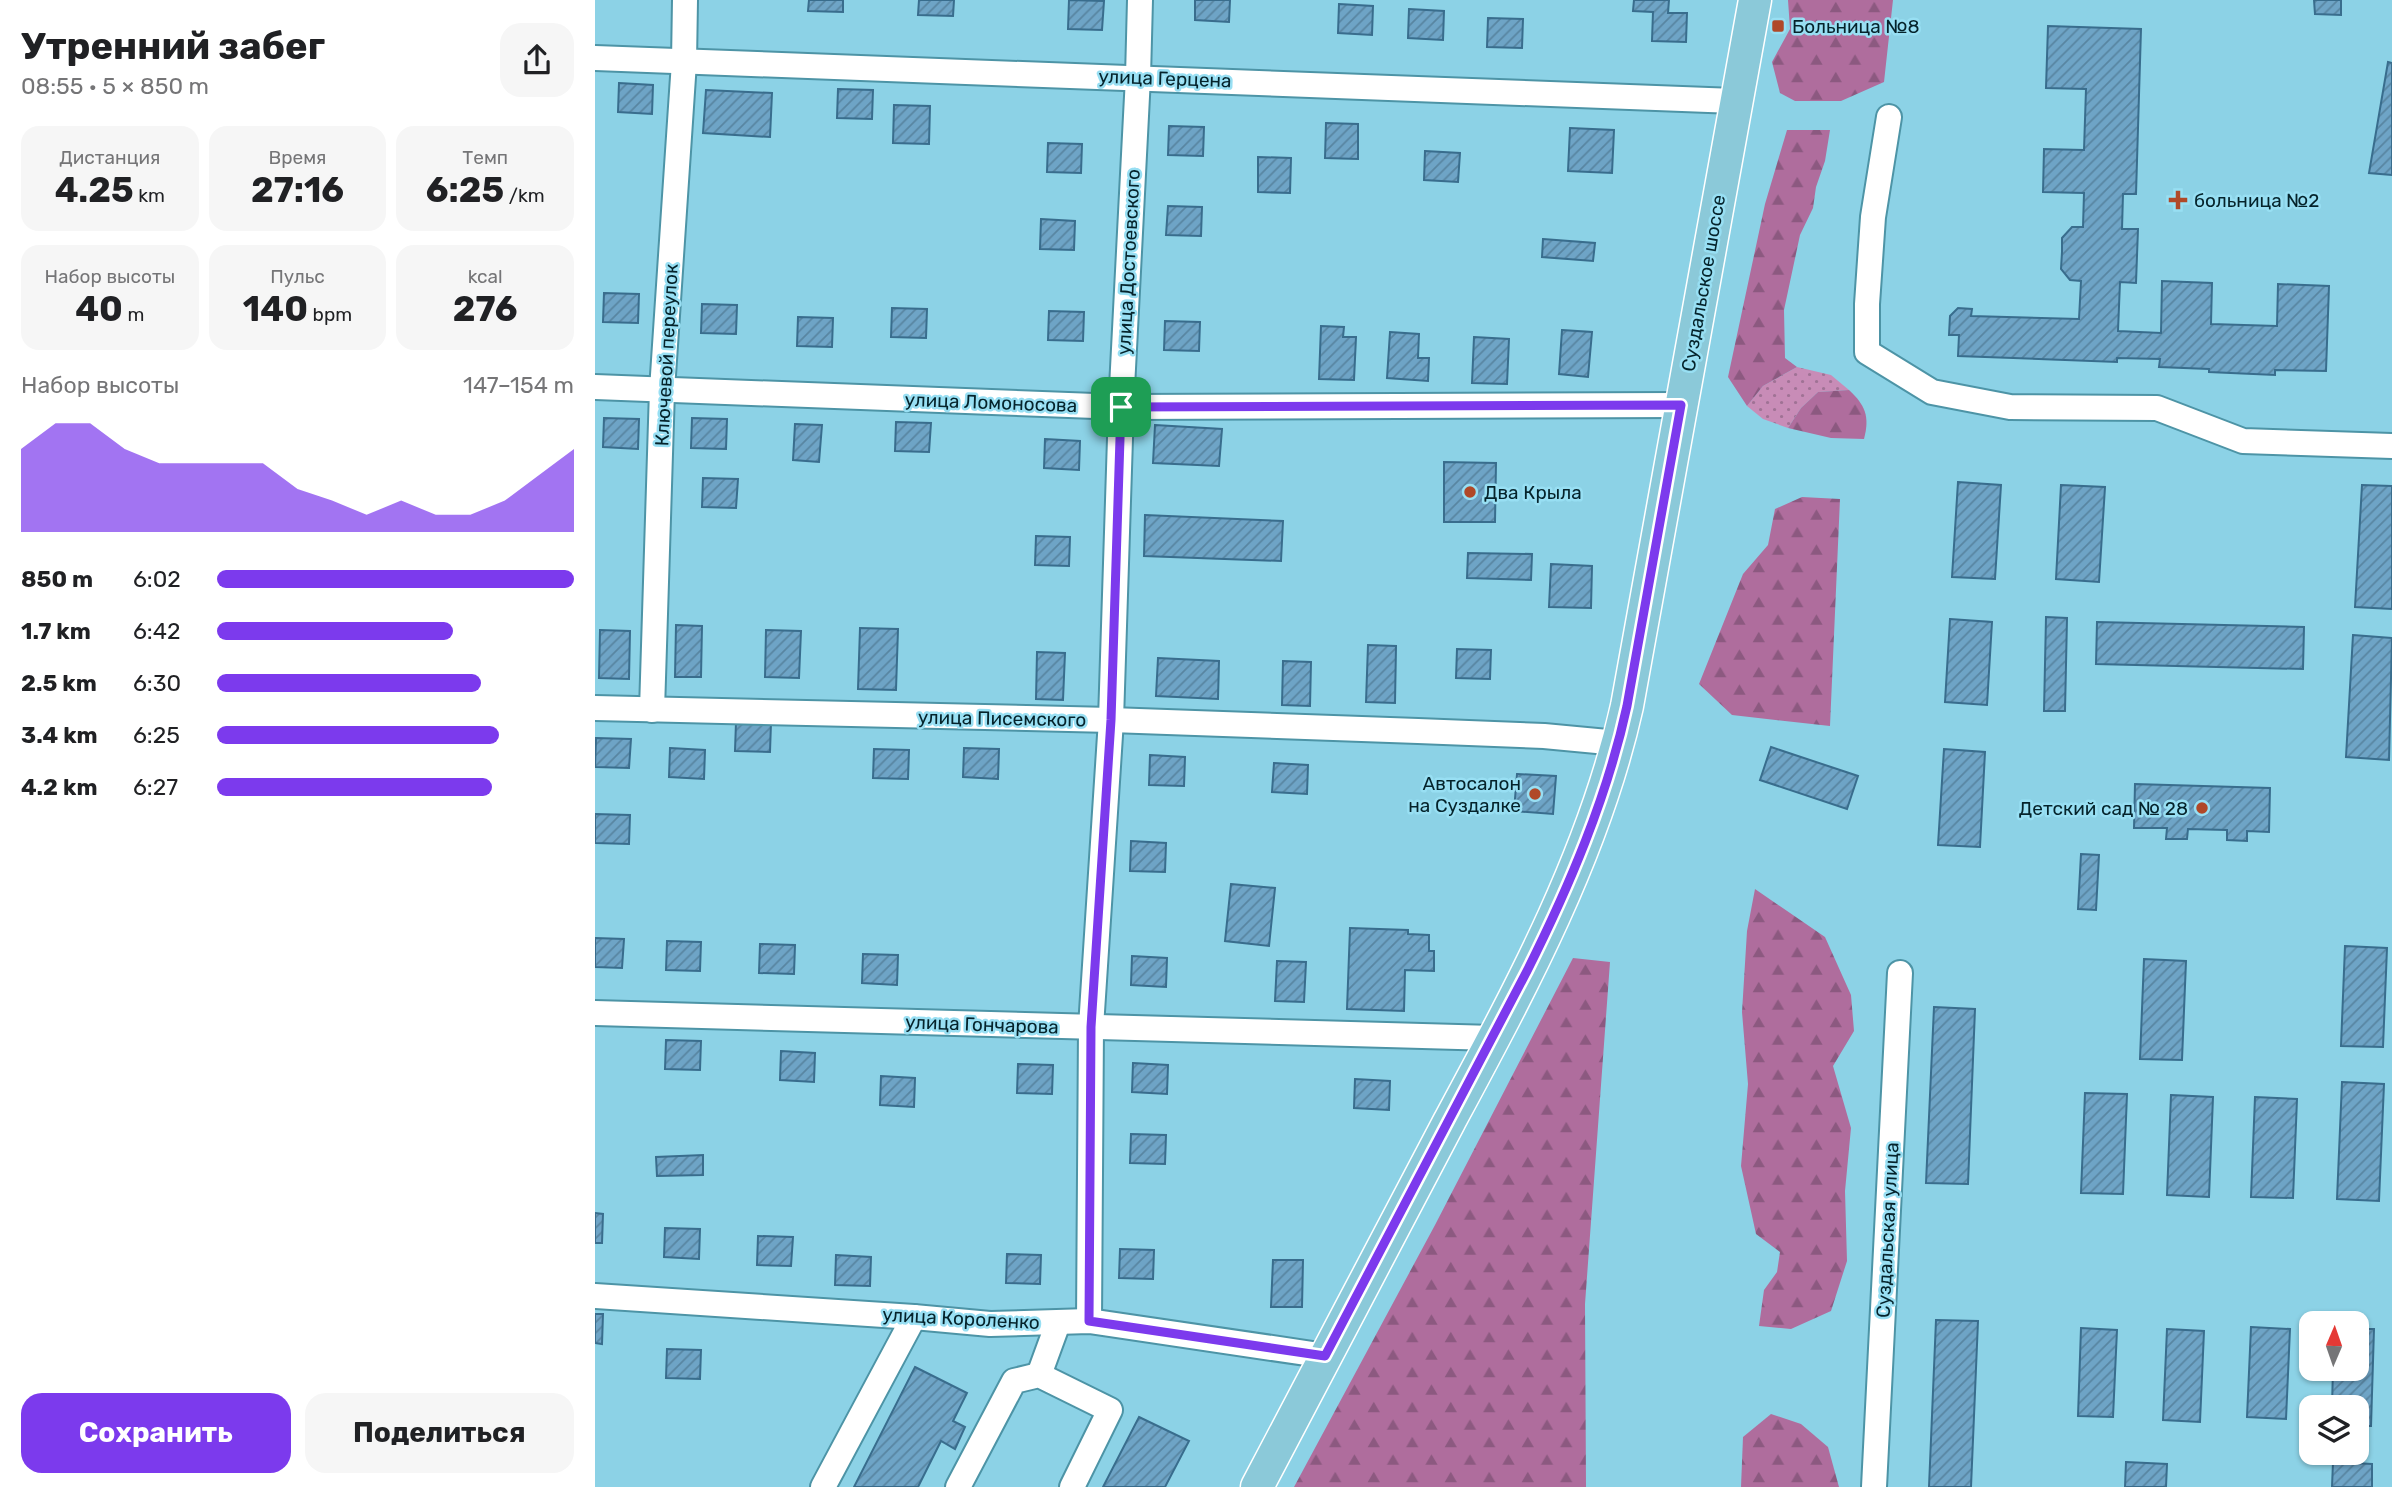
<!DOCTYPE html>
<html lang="ru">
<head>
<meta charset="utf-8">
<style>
	:root { --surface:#fff; --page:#f6f6f6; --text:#202124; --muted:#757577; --accent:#7c3aed }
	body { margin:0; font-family:Rubik,sans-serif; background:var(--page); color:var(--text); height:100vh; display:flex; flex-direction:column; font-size:26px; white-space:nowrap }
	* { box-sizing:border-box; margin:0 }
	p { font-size:23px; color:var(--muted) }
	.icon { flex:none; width:38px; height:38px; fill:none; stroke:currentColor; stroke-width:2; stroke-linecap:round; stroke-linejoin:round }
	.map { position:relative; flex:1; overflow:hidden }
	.sheet { display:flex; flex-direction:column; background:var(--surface); width:595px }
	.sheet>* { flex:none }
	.needle { width:46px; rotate:2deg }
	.controls { position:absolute; left:1704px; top:1311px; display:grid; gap:14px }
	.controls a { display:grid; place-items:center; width:70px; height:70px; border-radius:14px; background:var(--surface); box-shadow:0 2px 5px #0004; font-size:35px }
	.pin { position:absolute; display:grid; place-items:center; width:60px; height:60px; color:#fff; margin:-30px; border-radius:14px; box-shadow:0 4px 10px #0006 }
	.round { display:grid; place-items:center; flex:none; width:74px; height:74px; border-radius:21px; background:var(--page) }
	.head { display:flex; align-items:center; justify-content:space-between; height:119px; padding:0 21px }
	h1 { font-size:38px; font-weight:700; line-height:52px }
	.metrics { display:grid; grid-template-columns:repeat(3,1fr); gap:10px; height:119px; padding:7px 21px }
	.metrics div { display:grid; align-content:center; border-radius:18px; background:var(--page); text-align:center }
	.metrics b { font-size:35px; font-weight:700 }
	.metrics small { font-size:19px; font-weight:400 }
	.metrics p { font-size:19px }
	.chart { height:196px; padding:14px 21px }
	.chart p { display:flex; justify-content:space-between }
	.chart svg { width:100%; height:126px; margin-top:7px; fill:var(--accent); opacity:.7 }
	.action { display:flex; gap:14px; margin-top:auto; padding:14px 21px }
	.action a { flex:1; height:80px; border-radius:21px; background:var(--accent); color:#fff; font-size:28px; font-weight:700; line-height:80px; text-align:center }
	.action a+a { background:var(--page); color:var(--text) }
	ul { padding:0 21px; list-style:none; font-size:23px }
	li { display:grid; grid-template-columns:112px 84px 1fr; align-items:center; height:52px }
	li i { height:18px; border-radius:9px; background:var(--accent) }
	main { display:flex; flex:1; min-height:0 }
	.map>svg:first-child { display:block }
	.grass { fill:url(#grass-dots) }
	.forest { fill:url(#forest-firs) }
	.building { fill:url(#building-hatch); stroke:#396d8d; stroke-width:2 }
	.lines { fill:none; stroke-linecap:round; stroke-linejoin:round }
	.minor-casing { stroke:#4d94a6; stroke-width:28 }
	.major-casing { stroke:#fff; stroke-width:35 }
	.minor { stroke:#fff; stroke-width:24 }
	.major { stroke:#8bc9d9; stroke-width:32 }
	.route-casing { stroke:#fff; stroke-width:14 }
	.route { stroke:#7c3aed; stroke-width:9 }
	.poi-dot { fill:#b04828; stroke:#98dff3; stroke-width:2.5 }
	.labels { text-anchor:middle; stroke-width:5; stroke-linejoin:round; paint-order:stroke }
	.poi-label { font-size:19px; fill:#05232b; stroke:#98dff3; text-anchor:start }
	.street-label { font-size:19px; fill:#05232b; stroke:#98dff3 }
</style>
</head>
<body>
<main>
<section class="sheet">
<div class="head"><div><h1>Утренний забег</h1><p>08:55 · 5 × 850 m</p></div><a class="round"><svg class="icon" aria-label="share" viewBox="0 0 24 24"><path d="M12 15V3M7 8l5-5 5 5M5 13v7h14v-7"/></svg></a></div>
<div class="metrics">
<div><p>Дистанция</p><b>4.25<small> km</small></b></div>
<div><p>Время</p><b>27:16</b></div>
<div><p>Темп</p><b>6:25<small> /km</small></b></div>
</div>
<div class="metrics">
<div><p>Набор высоты</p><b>40<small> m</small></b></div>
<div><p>Пульс</p><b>140<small> bpm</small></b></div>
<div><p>kcal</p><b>276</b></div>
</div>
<div class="chart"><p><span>Набор высоты</span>147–154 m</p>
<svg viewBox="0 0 160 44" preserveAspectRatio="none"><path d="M0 44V15L10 6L20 6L30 15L40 20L50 20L60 20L70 20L80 29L90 33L100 38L110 33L120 38L130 38L140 33L150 24L160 15V44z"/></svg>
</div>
<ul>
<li><b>850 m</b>6:02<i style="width:100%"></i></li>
<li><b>1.7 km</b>6:42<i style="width:66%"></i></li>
<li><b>2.5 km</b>6:30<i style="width:74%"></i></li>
<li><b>3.4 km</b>6:25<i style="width:79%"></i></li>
<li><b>4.2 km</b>6:27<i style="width:77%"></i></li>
</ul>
<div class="action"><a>Сохранить</a><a>Поделиться</a></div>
</section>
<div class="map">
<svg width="1797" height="1487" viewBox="0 0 1797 1487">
	<defs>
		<pattern id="grass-dots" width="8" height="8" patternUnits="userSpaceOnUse" patternTransform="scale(1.75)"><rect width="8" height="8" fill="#c88cb7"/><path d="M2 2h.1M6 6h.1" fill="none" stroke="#a07295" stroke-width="1.8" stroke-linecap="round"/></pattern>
		<pattern id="forest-firs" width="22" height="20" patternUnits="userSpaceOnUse" patternTransform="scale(1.75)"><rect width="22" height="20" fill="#af6d9d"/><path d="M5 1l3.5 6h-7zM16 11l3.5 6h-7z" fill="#8c5980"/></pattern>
		<pattern id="building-hatch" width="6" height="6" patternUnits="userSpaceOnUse" patternTransform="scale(1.75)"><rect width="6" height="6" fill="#6ea4c6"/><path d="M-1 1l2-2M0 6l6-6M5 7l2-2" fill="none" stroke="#5885a1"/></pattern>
	</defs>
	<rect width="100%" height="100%" fill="#8cd2e6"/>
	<path class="grass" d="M 1202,367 L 1236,375 L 1254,390 L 1223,392 L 1206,408 L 1193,428 L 1168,419 L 1152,406 L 1168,386 Z"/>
	<g class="forest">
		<path d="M 1193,0 L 1298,0 L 1289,82 L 1246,101 L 1200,101 L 1185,93 L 1177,62 L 1195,29 Z"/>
		<path d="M 1192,130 L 1235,130 L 1230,161 L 1221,187 L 1218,208 L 1205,235 L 1189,310 L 1190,358 L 1202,367 L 1168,386 L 1152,406 L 1133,377 L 1170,204 Z"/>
		<path d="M 1254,390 C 1270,405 1275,416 1269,439 L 1236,438 L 1193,428 L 1206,408 L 1223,392 Z"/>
		<path d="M 1207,497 L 1245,499 L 1235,726 L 1137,715 L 1104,684 L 1148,574 L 1173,545 L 1180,509 Z"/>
		<path d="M 1160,889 L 1230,937 L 1256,995 L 1259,1031 L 1238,1066 L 1256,1128 L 1250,1191 L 1252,1261 L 1236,1311 L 1196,1329 L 1164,1326 L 1169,1290 L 1182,1272 L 1185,1252 L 1161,1234 L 1146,1166 L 1153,1084 L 1147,1012 L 1152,931 Z"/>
		<path d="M 978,958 L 1015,962 L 990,1304 L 991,1487 L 699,1487 L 840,1225 Z"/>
		<path d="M 1176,1414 L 1206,1424 L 1233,1447 L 1244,1487 L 1146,1487 L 1148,1437 Z"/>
	</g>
	<g class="building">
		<path d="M 214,0 L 248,0 L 248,12 L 213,11 Z"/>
		<path d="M 324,0 L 359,0 L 358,16 L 323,15 Z"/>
		<path d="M 474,0 L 509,1 L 507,30 L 473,29 Z"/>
		<path d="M 600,0 L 635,0 L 634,22 L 600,20 Z"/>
		<path d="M 1039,0 L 1074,0 L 1073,13 L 1092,13 L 1091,42 L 1057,41 L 1058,12 L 1038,11 Z"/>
		<path d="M 1719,0 L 1746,0 L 1746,15 L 1720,14 Z"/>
		<path d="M 744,4 L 778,6 L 777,35 L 743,33 Z"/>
		<path d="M 814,9 L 849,11 L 848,40 L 813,38 Z"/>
		<path d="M 893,18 L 928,19 L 927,48 L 892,47 Z"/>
		<path d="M 1453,26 L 1546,29 L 1541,194 L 1528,194 L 1527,229 L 1543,229 L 1541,283 L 1525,282 L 1523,331 L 1566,333 L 1567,281 L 1617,283 L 1616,324 L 1682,326 L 1683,284 L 1734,286 L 1731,371 L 1680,370 L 1680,375 L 1614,372 L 1614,369 L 1564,367 L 1565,359 L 1522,358 L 1522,362 L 1363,356 L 1364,335 L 1354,335 L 1355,316 L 1363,308 L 1377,309 L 1376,316 L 1484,319 L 1486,281 L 1475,280 L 1466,269 L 1467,252 L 1467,238 L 1477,227 L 1488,227 L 1489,193 L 1448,192 L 1449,149 L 1489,150 L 1491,89 L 1451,88 Z"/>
		<path d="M 1793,62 L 1797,63 L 1797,175 L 1774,173 Z"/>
		<path d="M 24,83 L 58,85 L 57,114 L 23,112 Z"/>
		<path d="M 243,89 L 278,90 L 277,119 L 242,118 Z"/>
		<path d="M 111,90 L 177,93 L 175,137 L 108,133 Z"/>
		<path d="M 299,105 L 335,106 L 334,144 L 298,143 Z"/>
		<path d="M 731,123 L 763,124 L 763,159 L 730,158 Z"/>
		<path d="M 574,126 L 609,127 L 608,156 L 573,155 Z"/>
		<path d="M 975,128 L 1019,130 L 1017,173 L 973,171 Z"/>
		<path d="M 453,143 L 487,144 L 486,173 L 452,172 Z"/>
		<path d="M 830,151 L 865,153 L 863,182 L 829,180 Z"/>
		<path d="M 663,157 L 696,158 L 695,193 L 663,192 Z"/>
		<path d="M 573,206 L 607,207 L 606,236 L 571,235 Z"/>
		<path d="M 446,219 L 480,221 L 479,250 L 445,249 Z"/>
		<path d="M 948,239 L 1000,243 L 998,261 L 947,257 Z"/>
		<path d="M 9,293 L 44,294 L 43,323 L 8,322 Z"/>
		<path d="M 107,304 L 142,305 L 141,334 L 106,333 Z"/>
		<path d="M 297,308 L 332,309 L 331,338 L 296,337 Z"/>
		<path d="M 454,311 L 489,312 L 488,341 L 453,340 Z"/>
		<path d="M 203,317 L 238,318 L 237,347 L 202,346 Z"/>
		<path d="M 570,321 L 605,322 L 604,351 L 569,350 Z"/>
		<path d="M 726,326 L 749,327 L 748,337 L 761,337 L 759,380 L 724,379 Z"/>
		<path d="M 967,330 L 997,332 L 993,377 L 964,374 Z"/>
		<path d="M 795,332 L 824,334 L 823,358 L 834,358 L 833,381 L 792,378 Z"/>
		<path d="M 879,337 L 914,339 L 912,384 L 877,383 Z"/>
		<path d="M 9,418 L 44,419 L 43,449 L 8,447 Z"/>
		<path d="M 97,418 L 132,419 L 131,449 L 96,448 Z"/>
		<path d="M 301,422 L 336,423 L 334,452 L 300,451 Z"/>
		<path d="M 200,424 L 227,425 L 224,462 L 198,460 Z"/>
		<path d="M 560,425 L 627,429 L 624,466 L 558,463 Z"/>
		<path d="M 450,439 L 485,441 L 484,470 L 449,468 Z"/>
		<path d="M 849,462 L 901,463 L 900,522 L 849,522 Z"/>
		<path d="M 108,478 L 143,479 L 141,508 L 107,507 Z"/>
		<path d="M 1363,482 L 1406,485 L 1400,579 L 1357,577 Z"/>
		<path d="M 1466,485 L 1510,487 L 1504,582 L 1461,579 Z"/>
		<path d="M 1767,485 L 1797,486 L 1797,609 L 1760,607 Z"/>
		<path d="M 550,515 L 688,521 L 686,561 L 549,556 Z"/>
		<path d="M 441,536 L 475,537 L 474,566 L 440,565 Z"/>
		<path d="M 873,553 L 937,554 L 936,580 L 872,578 Z"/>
		<path d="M 956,564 L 997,566 L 996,608 L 954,607 Z"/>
		<path d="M 1451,617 L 1472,618 L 1470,711 L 1449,711 Z"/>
		<path d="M 1355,619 L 1397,622 L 1392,705 L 1350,702 Z"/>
		<path d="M 1502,622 L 1709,627 L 1708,669 L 1501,664 Z"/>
		<path d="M 81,625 L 107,626 L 106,677 L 80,677 Z"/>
		<path d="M 265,628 L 303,629 L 301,690 L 263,689 Z"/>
		<path d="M 5,630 L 35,631 L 34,679 L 4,678 Z"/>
		<path d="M 171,630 L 206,631 L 204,678 L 170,677 Z"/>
		<path d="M 1758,635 L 1797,638 L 1794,760 L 1751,757 Z"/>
		<path d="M 773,645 L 801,646 L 800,703 L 771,702 Z"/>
		<path d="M 862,649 L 896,650 L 895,679 L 861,678 Z"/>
		<path d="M 442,652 L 470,653 L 468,700 L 441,699 Z"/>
		<path d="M 563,658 L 624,661 L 623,699 L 561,696 Z"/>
		<path d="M 688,661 L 716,662 L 715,706 L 687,705 Z"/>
		<path d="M 141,722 L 176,723 L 175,752 L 140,751 Z"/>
		<path d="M 1,738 L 36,739 L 34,768 L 0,767 Z"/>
		<path d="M 1176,747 L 1263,776 L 1252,809 L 1165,780 Z"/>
		<path d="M 75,748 L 110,750 L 109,779 L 74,777 Z"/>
		<path d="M 369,748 L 404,749 L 403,779 L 368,777 Z"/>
		<path d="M 279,749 L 314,750 L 313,779 L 278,778 Z"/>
		<path d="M 1349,749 L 1390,752 L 1385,847 L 1343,845 Z"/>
		<path d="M 555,755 L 590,757 L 589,786 L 554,785 Z"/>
		<path d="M 679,763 L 713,765 L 712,794 L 677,792 Z"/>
		<path d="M 922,774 L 961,776 L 958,814 L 919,811 Z"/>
		<path d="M 1540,784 L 1675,788 L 1674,832 L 1652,831 L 1652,841 L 1632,840 L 1632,830 L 1593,829 L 1592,839 L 1571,839 L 1572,828 L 1539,828 Z"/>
		<path d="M 0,814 L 35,815 L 34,844 L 0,843 Z"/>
		<path d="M 536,841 L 571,843 L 570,872 L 535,871 Z"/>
		<path d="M 1486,854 L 1504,855 L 1501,910 L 1483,909 Z"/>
		<path d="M 636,884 L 680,888 L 674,946 L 630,941 Z"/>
		<path d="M 755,928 L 813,930 L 813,934 L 834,935 L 834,951 L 839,951 L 839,971 L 810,970 L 809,1011 L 752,1009 Z"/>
		<path d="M 0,938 L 29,939 L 27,968 L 0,967 Z"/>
		<path d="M 72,941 L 106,942 L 105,971 L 71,970 Z"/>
		<path d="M 165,944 L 200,945 L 199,974 L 164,973 Z"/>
		<path d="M 1750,946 L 1792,948 L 1788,1047 L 1746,1046 Z"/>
		<path d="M 268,954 L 303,955 L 302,985 L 267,983 Z"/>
		<path d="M 537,956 L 572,958 L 571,987 L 536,985 Z"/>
		<path d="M 1549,959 L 1591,961 L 1587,1060 L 1545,1059 Z"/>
		<path d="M 682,961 L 711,962 L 709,1002 L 680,1001 Z"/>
		<path d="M 1339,1007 L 1380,1009 L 1373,1184 L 1331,1183 Z"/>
		<path d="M 71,1040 L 106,1041 L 105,1070 L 70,1069 Z"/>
		<path d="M 186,1051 L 220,1053 L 219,1082 L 185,1080 Z"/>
		<path d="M 538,1063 L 573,1065 L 572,1094 L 537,1092 Z"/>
		<path d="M 423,1064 L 458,1065 L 457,1094 L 422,1093 Z"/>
		<path d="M 286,1076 L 320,1078 L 319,1107 L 285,1105 Z"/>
		<path d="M 760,1079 L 795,1081 L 794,1110 L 759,1108 Z"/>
		<path d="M 1747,1082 L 1789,1084 L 1784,1201 L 1742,1199 Z"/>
		<path d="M 1490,1093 L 1532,1094 L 1528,1194 L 1486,1193 Z"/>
		<path d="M 1576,1095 L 1618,1097 L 1614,1197 L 1572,1195 Z"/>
		<path d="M 1660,1097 L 1702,1099 L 1698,1198 L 1656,1197 Z"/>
		<path d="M 536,1134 L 571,1135 L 570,1164 L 535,1163 Z"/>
		<path d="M 108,1155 L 108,1175 L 62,1176 L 61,1157 Z"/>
		<path d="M 0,1213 L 8,1214 L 7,1243 L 0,1243 Z"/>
		<path d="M 70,1228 L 105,1229 L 104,1259 L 69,1257 Z"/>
		<path d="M 163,1236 L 198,1237 L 196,1266 L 162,1265 Z"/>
		<path d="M 525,1249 L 559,1250 L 558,1279 L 524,1278 Z"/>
		<path d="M 412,1254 L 446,1255 L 445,1284 L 411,1283 Z"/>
		<path d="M 241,1255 L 276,1257 L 275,1286 L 240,1285 Z"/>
		<path d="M 678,1260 L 708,1260 L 707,1307 L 676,1307 Z"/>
		<path d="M 0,1314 L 8,1314 L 7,1344 L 0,1343 Z"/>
		<path d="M 1341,1320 L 1383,1321 L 1376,1487 L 1334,1487 Z"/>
		<path d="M 1656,1327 L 1695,1329 L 1691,1419 L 1652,1417 Z"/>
		<path d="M 1486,1328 L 1522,1330 L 1518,1417 L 1483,1416 Z"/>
		<path d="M 1572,1329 L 1609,1331 L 1605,1422 L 1568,1420 Z"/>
		<path d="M 1762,1329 L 1779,1329 L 1776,1426 L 1762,1426 L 1762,1407 L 1737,1407 L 1738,1368 L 1762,1368 Z"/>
		<path d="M 72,1349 L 106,1350 L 105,1379 L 71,1378 Z"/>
		<path d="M 320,1367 L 372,1393 L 358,1421 L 370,1427 L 360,1449 L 346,1441 L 323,1487 L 259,1487 Z"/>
		<path d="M 544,1417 L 594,1441 L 570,1487 L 508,1487 Z"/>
		<path d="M 1531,1462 L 1572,1464 L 1571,1487 L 1530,1487 Z"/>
		<path d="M 1738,1462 L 1777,1464 L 1777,1487 L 1737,1487 Z"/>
	</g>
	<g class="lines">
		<g class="minor-casing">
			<g id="minor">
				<path d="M 0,58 L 1140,101"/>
				<path d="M 1294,117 L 1278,217 L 1272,304 L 1272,352 L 1337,392 L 1415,407 L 1562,408 L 1648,441 L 1797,446"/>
				<path d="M 0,387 L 526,407 L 1086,405"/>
				<path d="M 0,708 L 516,720 L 823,731 L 949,736 L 1023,743"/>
				<path d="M 57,710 L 67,390 L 89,62 L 90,0"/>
				<path d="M 0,1013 L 899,1038"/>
				<path d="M 0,1296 L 319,1317 L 395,1324 L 494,1321 L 731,1356"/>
				<path d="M 494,1321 L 496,1027 L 516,720 L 526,407 L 543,77 L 545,0"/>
				<path d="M 444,1375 L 463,1323"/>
				<path d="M 228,1487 L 319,1317"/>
				<path d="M 363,1487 L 419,1381 L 444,1375 L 515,1410 L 477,1487"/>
				<path d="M 1279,1487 L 1305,973"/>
			</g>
		</g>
		<g class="major-casing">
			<path id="major" d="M 662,1487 C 726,1365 790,1244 854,1122 C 925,990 999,854 1032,706 L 1160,0"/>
		</g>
		<use href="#minor" class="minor"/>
		<use href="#major" class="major"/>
	</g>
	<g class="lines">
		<g class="route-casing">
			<path id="route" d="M 1086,405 L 1032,706 C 1012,798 974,887 932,971 L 730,1356 L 494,1321 L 496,1027 L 516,720 L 526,407 Z"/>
		</g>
		<use href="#route" class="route"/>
	</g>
	<g class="poi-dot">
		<rect x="1176" y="19" width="14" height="14" rx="3.5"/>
		<path d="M1579.5 189.5h7v7h7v7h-7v7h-7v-7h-7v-7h7z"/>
		<circle cx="875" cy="492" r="7"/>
		<circle cx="940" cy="794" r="7"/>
		<circle cx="1607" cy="808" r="7"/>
	</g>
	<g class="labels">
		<g class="poi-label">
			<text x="1197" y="33">Больница №8</text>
			<text x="1599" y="207">больница №2</text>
			<text x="889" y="499">Два Крыла</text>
			<text x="926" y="790" text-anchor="end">Автосалон<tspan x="926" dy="22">на Суздалке</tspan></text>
			<text x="1593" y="815" text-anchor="end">Детский сад № 28</text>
		</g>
		<g class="street-label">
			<text transform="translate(570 78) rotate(2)" y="7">улица Герцена</text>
			<text transform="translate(533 262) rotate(-87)" y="7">улица Достоевского</text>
			<text transform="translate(1108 283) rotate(-80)" y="7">Суздальское шоссе</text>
			<text transform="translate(71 355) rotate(-87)" y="7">Ключевой переулок</text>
			<text transform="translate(396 402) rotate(2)" y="7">улица Ломоносова</text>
			<text transform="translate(407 718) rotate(1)" y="7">улица Писемского</text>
			<text transform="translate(387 1024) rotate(2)" y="7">улица Гончарова</text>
			<text transform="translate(1292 1230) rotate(-87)" y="7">Суздальская улица</text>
			<text transform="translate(366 1318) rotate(3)" y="7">улица Короленко</text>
		</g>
	</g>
</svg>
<div class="controls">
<a><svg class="needle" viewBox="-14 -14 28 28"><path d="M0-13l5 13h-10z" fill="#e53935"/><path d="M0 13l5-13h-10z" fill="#757577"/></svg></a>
<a><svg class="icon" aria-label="layers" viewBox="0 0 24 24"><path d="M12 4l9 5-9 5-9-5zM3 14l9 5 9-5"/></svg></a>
</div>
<div class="pin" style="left:526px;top:407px;background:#1e9e55"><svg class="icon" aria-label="arrive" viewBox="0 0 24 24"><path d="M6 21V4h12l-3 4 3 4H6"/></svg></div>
</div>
</main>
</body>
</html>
